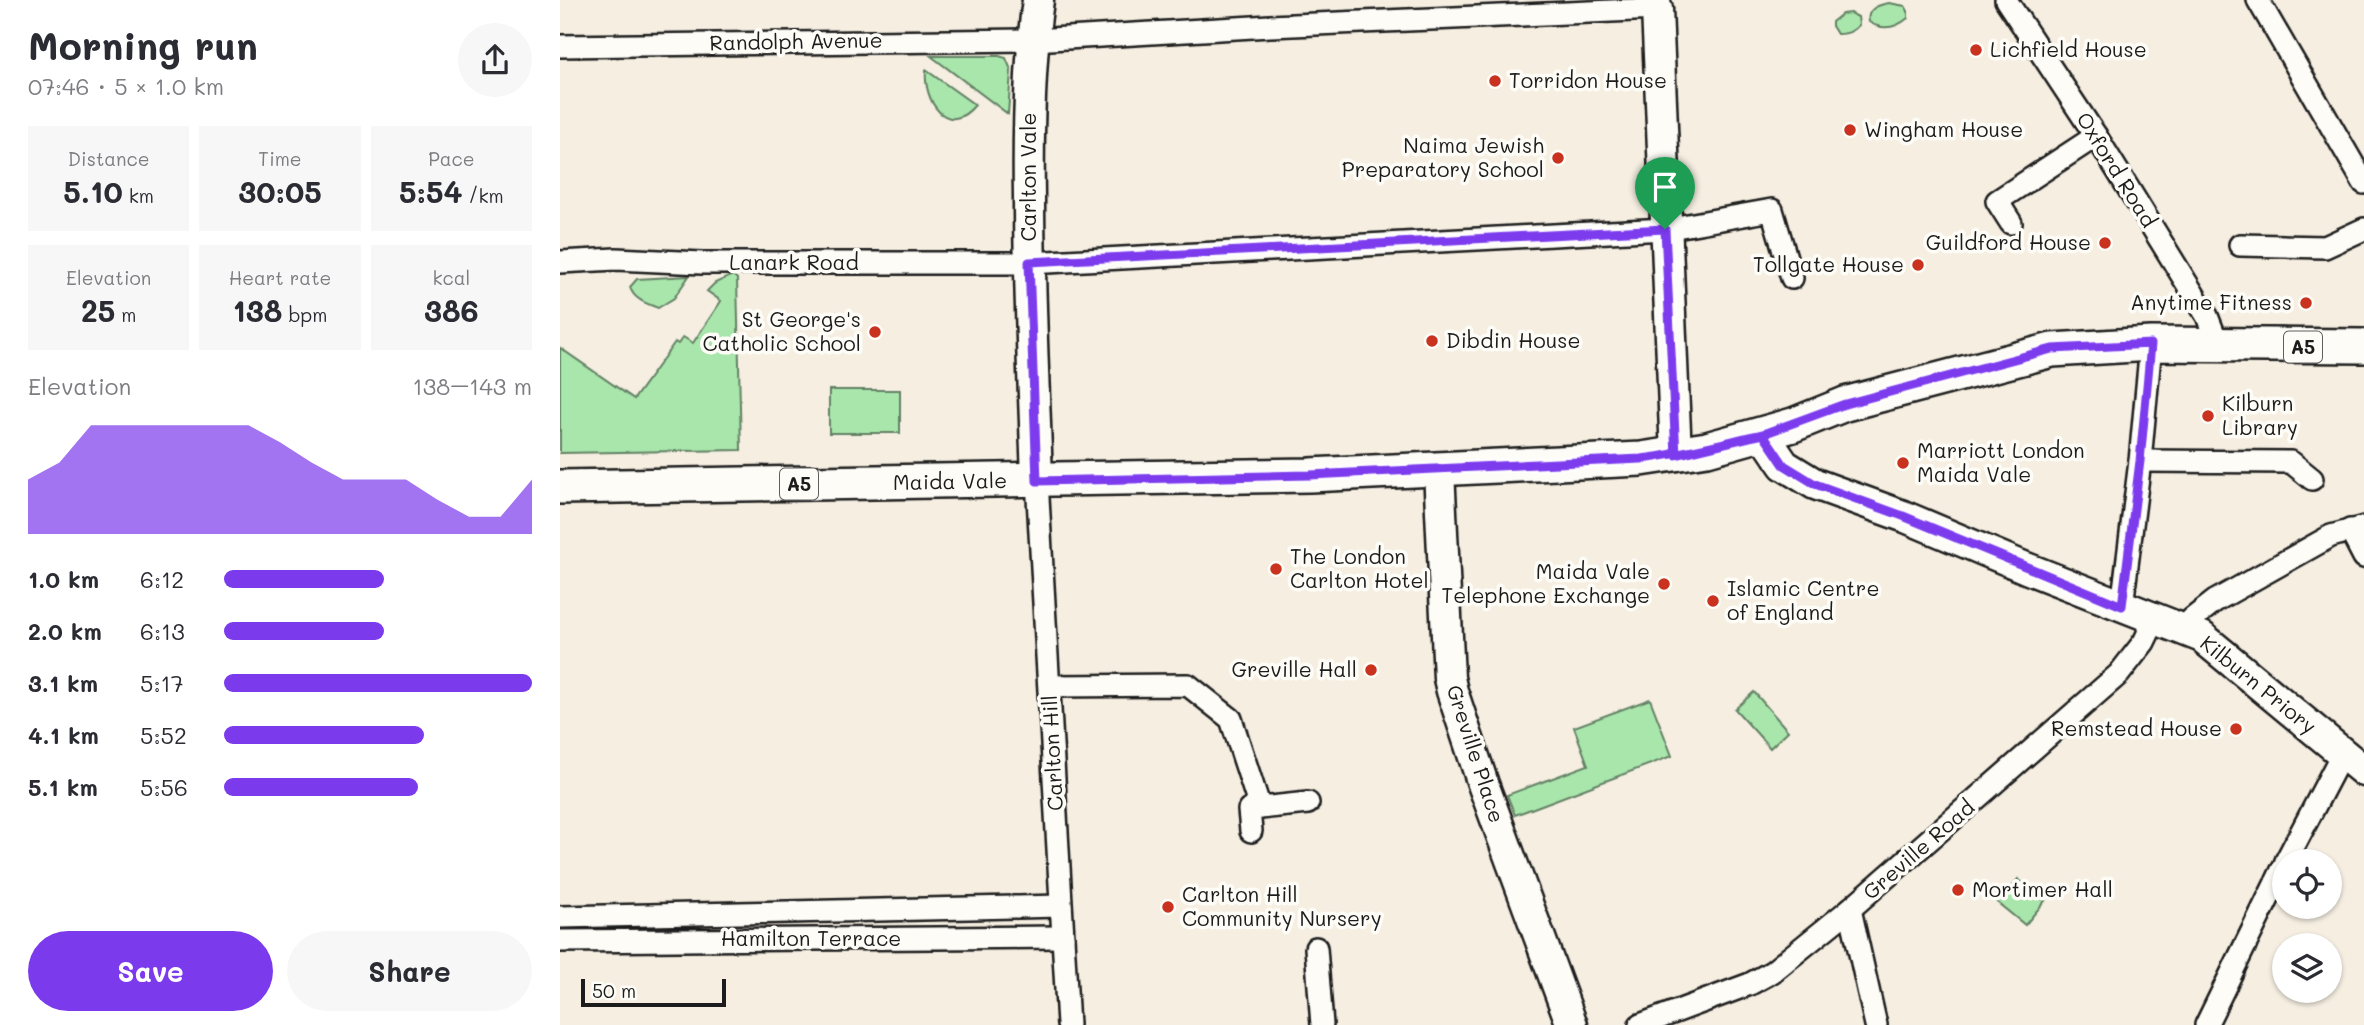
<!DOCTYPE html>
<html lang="en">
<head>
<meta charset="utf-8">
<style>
	:root { --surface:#fff; --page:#f7f7f7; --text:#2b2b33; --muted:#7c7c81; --accent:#7c3aed }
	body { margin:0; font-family:Mali,sans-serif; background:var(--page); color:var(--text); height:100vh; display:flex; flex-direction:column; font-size:26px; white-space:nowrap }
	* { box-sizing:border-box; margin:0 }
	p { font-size:23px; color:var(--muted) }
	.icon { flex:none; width:38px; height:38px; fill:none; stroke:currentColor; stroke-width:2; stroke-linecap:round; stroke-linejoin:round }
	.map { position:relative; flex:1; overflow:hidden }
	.sheet { display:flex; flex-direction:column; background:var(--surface); width:560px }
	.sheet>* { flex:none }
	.controls { position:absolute; left:1712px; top:849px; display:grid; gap:14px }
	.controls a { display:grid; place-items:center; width:70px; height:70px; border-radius:50%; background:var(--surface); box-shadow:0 2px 5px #0004; font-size:35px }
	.scale { position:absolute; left:21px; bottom:18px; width:145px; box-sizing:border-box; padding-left:7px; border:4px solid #1c1c1c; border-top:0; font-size:19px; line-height:24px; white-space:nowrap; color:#1c1c1c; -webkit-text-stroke:5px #fdfcf7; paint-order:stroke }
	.pin { position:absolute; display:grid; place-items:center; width:60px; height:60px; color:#fff; margin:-72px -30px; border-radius:50% 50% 50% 0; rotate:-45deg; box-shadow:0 0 7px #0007 }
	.pin .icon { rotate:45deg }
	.round { display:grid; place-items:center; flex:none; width:74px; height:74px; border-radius:37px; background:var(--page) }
	.head { display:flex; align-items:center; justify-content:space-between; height:119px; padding:0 28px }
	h1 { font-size:38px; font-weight:700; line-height:52px }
	.figures { display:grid; grid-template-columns:repeat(3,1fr); gap:10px; height:119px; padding:7px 28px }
	.figures div { display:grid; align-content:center; border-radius:0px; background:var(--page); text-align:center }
	.figures b { font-size:30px; font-weight:700 }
	.figures small { font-size:19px; font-weight:400 }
	.figures p { font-size:19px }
	.chart { height:196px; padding:14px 28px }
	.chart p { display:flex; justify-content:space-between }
	.chart svg { width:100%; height:126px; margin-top:7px; fill:var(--accent); opacity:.7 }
	.button { display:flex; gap:14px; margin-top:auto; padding:14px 28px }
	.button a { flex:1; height:80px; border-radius:42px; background:var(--accent); color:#fff; font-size:28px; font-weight:700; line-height:80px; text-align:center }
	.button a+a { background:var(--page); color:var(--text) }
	ul { padding:0 28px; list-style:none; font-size:23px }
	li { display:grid; grid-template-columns:112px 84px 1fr; align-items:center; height:52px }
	li i { height:18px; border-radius:9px; background:var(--accent) }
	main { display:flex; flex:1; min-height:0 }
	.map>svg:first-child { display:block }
	.green { fill:#a9e6ac; stroke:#628164; stroke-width:2 }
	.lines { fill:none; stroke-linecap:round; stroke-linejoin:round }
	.street-casing { stroke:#1c1c1c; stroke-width:26 }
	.secondary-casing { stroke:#1c1c1c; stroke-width:35 }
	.primary-casing { stroke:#1c1c1c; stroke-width:38 }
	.street { stroke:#fdfcf7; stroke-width:21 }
	.secondary { stroke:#fdfcf7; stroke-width:30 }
	.primary { stroke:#fdfcf7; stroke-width:33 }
	.route-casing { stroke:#fff; stroke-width:14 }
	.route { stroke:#7c3aed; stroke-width:9 }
	.poi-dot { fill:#c8321e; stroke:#fdfcf7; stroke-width:2.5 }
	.labels { text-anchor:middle; stroke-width:7; stroke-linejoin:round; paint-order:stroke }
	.shield { fill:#fdfcf7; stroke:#605f5e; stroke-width:2 }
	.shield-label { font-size:19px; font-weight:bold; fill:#1c1c1c }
	.street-label { font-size:21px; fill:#1c1c1c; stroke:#fdfcf7 }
	.poi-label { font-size:21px; fill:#1c1c1c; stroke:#fdfcf7; text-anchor:start }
</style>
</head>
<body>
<main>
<section class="sheet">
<div class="head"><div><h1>Morning run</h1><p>07:46 · 5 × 1.0 km</p></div><a class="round"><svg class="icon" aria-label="share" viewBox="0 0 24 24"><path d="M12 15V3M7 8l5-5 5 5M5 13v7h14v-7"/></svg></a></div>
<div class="figures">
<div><p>Distance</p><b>5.10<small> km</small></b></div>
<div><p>Time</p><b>30:05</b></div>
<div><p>Pace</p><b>5:54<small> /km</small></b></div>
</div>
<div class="figures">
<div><p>Elevation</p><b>25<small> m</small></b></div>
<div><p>Heart rate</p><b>138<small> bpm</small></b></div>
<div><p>kcal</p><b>386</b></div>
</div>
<div class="chart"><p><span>Elevation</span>138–143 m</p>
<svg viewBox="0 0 160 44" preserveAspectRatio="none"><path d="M0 44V25L10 19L20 6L30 6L40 6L50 6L60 6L70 6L80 12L90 19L100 25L110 25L120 25L130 32L140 38L150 38L160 25V44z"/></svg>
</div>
<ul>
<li><b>1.0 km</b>6:12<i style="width:52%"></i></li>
<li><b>2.0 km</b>6:13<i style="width:52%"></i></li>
<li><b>3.1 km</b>5:17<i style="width:100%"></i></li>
<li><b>4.1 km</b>5:52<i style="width:65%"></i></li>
<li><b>5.1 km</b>5:56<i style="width:63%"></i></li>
</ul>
<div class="button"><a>Save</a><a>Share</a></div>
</section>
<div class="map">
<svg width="1804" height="1025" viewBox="0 0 1804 1025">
	<rect width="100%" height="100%" fill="#f5eee1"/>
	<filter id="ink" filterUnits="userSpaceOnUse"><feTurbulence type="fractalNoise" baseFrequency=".0143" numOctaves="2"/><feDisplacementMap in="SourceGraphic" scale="14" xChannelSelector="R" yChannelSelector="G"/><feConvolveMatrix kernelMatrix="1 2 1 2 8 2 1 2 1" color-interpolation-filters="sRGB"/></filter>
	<g filter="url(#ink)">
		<g class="green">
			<path d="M 1329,3 L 1345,6 L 1348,11 L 1348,18 C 1336,28 1323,31 1309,22 C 1306,9 1318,5 1329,3 Z"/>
			<path d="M 1290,13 L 1298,17 L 1299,25 C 1293,32 1287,34 1277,34 L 1272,26 L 1272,22 L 1282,14 Z"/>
			<path d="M 371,56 L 439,56 L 446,58 L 451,70 L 448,114 Z"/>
			<path d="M 366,70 L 415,105 C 387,139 363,100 366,70 Z"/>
			<path d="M 173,275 L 177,279 L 181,450 L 0,453 L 0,348 L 74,399 L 115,342 L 118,344 L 123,337 L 133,343 L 161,301 L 147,291 L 155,283 Z"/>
			<path d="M 129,276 L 114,298 L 98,308 C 87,304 73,299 70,287 L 77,279 Z"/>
			<rect x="269" y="390" width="71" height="43"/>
			<path d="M 1194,692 L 1228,731 L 1210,748 L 1175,709 Z"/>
			<path d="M 1090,699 L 1112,756 L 955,815 L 947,795 L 1028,765 L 1014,727 Z"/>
			<path d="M 1458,879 L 1485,901 L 1465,925 L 1433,899 L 1436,895 L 1439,897 L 1446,888 L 1449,891 Z"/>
		</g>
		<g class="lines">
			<g class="street-casing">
				<g id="street">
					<path d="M 1446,0 L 1536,136 L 1647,316 L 1658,344"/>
					<path d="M 1698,0 L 1804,183"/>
					<path d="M 0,46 L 473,40 L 710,26 L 1097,9"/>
					<path d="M 1451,223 L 1437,201 L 1536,136"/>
					<path d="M 1680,245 L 1765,247 L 1804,229"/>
					<path d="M 0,262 L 56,259 L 142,263 L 469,263 L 1105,229 L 1212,210 L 1232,278"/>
					<path d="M 1580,461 L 1731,462 L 1752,479"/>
					<path d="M 477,480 L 508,1025"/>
					<path d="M 1790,530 L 1804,557"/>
					<path d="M 1562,606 L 1580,461 L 1591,344"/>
					<path d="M 1623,629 L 1632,619 L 1655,601 L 1771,536 L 1804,527"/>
					<path d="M 490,686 L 628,685 L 671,719 L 700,808 L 689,810 L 691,831"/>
					<path d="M 700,808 L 748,803"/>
					<path d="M 1726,861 L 1782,754"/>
					<path d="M 1290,909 L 1316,1025"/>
					<path d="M 0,917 L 501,906"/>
					<path d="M 0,941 L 503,937"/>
					<path d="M 756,948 L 762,1025"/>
					<path d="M 1080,1025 L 1190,984 L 1212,972 L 1290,909 L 1559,674 L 1584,642 L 1595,619"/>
					<path d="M 1646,1025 L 1724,866"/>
				</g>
			</g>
			<g class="secondary-casing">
				<g id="secondary">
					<path d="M 1094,0 L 1097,9 L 1116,455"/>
					<path d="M 1203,434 L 1224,465 L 1255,484 L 1343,516 L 1466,568 L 1642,637 L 1804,771"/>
					<path d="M 879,470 L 889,678 L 892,691 L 923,784 L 1012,1025"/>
					<path d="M 477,480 C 474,386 469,292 469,197 C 468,131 469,65 478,0"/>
				</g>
			</g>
			<g class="primary-casing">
				<path id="primary" d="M 0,487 L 750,475 L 1081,459 L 1147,449 L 1233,425 L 1285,404 L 1492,350 L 1591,344 L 1804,346"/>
			</g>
			<use href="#street" class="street"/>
			<use href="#secondary" class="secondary"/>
			<use href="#primary" class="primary"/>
		</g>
	</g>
	<g class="lines" filter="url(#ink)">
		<g class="route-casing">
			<path id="route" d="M 1105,229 L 469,262 L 477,481 L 750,475 L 1081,459 C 1123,454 1162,443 1203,434 L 1224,465 L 1255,484 L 1343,516 L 1562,606 L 1580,461 L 1591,344 L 1492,349 L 1285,404 L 1203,434 L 1116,455 L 1105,229"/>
		</g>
		<use href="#route" class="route"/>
	</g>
	<g class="poi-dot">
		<circle cx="1416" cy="50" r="7"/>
		<circle cx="935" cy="81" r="7"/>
		<circle cx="1290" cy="130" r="7"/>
		<circle cx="998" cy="158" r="7"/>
		<circle cx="1545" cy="243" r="7"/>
		<circle cx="1358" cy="265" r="7"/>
		<circle cx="1746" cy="303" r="7"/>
		<circle cx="315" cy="332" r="7"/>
		<circle cx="872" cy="341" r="7"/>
		<circle cx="1648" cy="416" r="7"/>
		<circle cx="1343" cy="463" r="7"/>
		<circle cx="716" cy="569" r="7"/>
		<circle cx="1104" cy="584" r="7"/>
		<circle cx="1153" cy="601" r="7"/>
		<circle cx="811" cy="670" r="7"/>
		<circle cx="1676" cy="729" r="7"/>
		<circle cx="1398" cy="890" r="7"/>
		<circle cx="608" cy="907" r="7"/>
	</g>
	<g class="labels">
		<g class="shield">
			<rect x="1724" y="331.5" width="38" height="31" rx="5"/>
			<rect x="220" y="468.5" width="38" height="31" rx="5"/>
		</g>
		<g class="shield-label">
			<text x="1743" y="354">A5</text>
			<text x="239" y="491">A5</text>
		</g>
		<g class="street-label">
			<text transform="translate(236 42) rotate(-1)" y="7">Randolph Avenue</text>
			<text transform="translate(1556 170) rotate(58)" y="7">Oxford Road</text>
			<text transform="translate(469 177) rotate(-90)" y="7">Carlton Vale</text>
			<text x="234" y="270">Lanark Road</text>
			<text transform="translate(390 482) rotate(-1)" y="7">Maida Vale</text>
			<text transform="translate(1698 685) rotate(39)" y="7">Kilburn Priory</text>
			<text transform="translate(493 753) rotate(-93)" y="7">Carlton Hill</text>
			<text transform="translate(915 754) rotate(72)" y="7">Greville Place</text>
			<text transform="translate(1359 850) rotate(-41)" y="7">Greville Road</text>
			<text x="251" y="946">Hamilton Terrace</text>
		</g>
		<g class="poi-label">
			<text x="1430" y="57">Lichfield House</text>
			<text x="949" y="88">Torridon House</text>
			<text x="1304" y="137">Wingham House</text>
			<text x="984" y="153" text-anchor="end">Naima Jewish<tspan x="984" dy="24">Preparatory School</tspan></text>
			<text x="1531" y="250" text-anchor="end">Guildford House</text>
			<text x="1344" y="272" text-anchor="end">Tollgate House</text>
			<text x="1732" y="310" text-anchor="end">Anytime Fitness</text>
			<text x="301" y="327" text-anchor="end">St George's<tspan x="301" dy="24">Catholic School</tspan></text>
			<text x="886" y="348">Dibdin House</text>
			<text x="1662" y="411">Kilburn<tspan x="1662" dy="24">Library</tspan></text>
			<text x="1357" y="458">Marriott London<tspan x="1357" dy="24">Maida Vale</tspan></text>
			<text x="730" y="564">The London<tspan x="730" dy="24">Carlton Hotel</tspan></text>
			<text x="1090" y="579" text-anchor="end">Maida Vale<tspan x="1090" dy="24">Telephone Exchange</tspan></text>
			<text x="1167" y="596">Islamic Centre<tspan x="1167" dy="24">of England</tspan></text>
			<text x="797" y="677" text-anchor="end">Greville Hall</text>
			<text x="1662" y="736" text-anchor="end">Remstead House</text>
			<text x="1412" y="897">Mortimer Hall</text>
			<text x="622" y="902">Carlton Hill<tspan x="622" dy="24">Community Nursery</tspan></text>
		</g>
	</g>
</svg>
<div class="controls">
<a><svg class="icon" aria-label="locate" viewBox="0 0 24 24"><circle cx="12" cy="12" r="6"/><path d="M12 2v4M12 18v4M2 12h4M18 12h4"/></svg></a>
<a><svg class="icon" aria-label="layers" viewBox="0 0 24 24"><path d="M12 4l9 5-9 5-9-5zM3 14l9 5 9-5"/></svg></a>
</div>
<div class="scale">50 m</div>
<div class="pin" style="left:1105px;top:229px;background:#1e9e55"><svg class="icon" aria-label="arrive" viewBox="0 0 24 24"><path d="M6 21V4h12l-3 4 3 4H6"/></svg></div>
</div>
</main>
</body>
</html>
